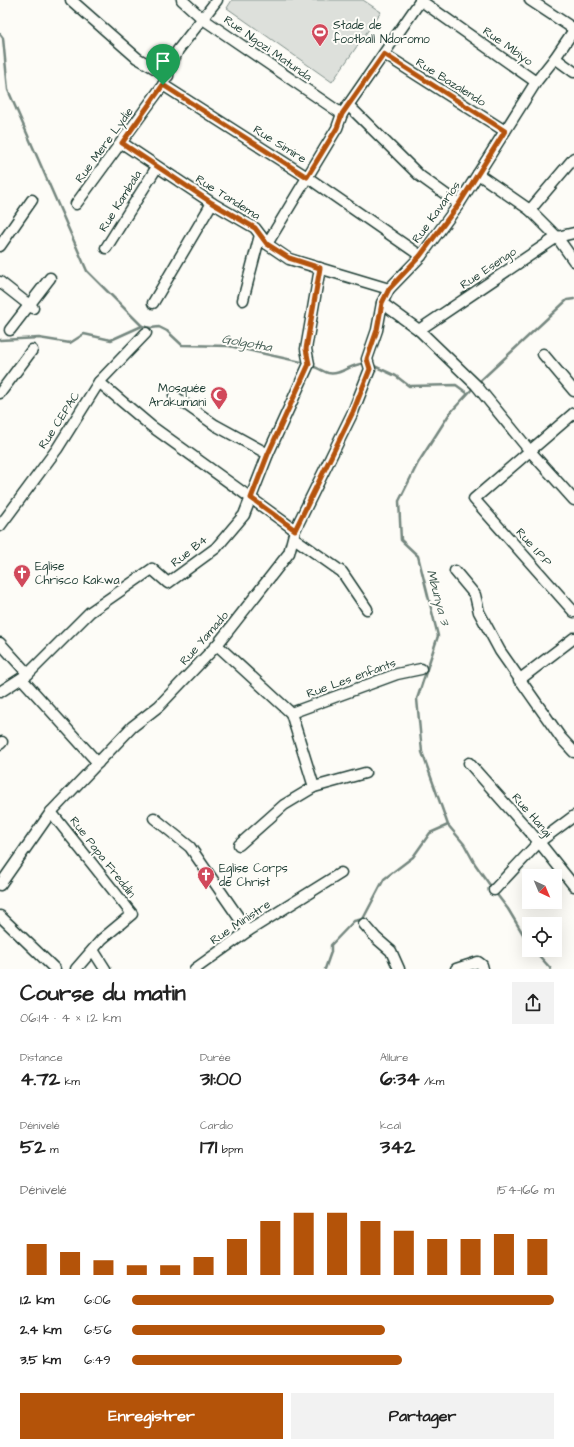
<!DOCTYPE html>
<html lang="fr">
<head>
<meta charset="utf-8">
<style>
	:root { --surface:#fff; --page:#f2f2f2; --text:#222; --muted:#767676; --accent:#b45309 }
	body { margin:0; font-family:"Architects Daughter",sans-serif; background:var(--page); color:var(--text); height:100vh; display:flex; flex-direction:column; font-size:15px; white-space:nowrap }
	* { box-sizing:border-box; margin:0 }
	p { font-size:13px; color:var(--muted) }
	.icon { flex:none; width:22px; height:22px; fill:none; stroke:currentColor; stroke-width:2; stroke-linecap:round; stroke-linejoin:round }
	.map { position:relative; height:969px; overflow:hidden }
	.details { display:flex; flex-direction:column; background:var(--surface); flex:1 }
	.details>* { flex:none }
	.needle { width:26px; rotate:136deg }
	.tools { position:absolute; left:522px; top:869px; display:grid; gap:8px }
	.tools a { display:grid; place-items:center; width:40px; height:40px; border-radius:0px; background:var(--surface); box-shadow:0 4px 16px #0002; font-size:20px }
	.pin { position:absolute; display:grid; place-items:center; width:34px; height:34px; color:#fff; margin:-41px -17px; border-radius:50% 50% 50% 0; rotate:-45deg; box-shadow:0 0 4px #0007 }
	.pin .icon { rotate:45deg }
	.round { display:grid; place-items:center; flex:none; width:42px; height:42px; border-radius:0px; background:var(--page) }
	.headline { display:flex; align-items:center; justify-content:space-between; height:68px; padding:0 20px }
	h1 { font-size:22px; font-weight:800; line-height:30px }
	.stats { display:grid; grid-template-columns:repeat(3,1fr); gap:6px; height:68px; padding:4px 20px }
	.stats div { display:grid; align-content:center }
	.stats b { font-size:20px; font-weight:800 }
	.stats small { font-size:11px; font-weight:400 }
	.stats p { font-size:11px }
	.chart { height:112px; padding:8px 20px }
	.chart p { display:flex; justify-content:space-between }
	.chart svg { width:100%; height:72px; margin-top:4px; stroke:var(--accent); stroke-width:6 }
	.cta { display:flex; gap:8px; margin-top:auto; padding:8px 20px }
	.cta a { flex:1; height:46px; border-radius:0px; background:var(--accent); color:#fff; font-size:16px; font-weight:800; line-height:46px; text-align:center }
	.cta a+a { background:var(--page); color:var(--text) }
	ul { padding:0 20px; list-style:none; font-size:13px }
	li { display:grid; grid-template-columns:64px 48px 1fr; align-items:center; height:30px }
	li i { height:10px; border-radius:5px; background:var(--accent) }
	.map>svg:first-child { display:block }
	.green { fill:#dde0db; stroke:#7e8e88 }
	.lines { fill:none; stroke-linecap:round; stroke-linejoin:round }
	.stream { stroke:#75877f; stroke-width:2.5 }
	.street-casing { stroke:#1f3d34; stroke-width:13 }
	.street { stroke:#fdfcf7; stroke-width:10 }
	.route-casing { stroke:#fff; stroke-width:8 }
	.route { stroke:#b45309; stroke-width:5 }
	.labels { text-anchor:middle; stroke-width:4; stroke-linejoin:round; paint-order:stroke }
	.poi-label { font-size:12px; fill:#1f3d34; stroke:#fdfcf7; text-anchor:start }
	.street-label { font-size:12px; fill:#1f3d34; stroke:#fdfcf7 }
	.water-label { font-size:13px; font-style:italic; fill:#435c53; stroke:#fdfcf7 }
</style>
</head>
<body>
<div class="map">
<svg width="574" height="969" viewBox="0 0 574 969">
	<rect width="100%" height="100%" fill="#fdfcf7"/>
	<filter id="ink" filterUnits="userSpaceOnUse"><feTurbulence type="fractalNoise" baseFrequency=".025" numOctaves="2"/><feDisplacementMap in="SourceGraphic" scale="8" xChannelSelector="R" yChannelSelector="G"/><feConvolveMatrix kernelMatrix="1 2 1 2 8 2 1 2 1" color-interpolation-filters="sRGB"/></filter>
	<g filter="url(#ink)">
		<path class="green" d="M 232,0 L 363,0 L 381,12 L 332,82 L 227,8 Z"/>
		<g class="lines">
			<g class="stream">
				<path d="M 0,34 L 3,38 L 8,90 L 87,271 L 142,326"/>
				<path d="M 0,340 L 39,338 L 70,343 L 84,334 L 111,340 L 142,326 L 151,328 L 159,327 L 167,331 L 182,345 L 229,346 L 306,363"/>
				<path d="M 310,365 C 316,367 322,371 328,373 C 341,376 353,362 365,364"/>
				<path d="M 372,365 L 396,376 L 409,386 L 456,385 L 467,393"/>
				<path d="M 478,383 L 567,300 L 574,299"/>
				<path d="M 474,387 L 450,413 L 418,463 L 399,501 L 401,540 L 418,556 L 438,636 L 417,699 L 422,752 L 448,825 L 464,844 L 475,864 L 492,888"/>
				<path d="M 495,892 L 508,909 L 529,944"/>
				<path d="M 534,950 L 551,969"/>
				<path d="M 325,969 L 331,952 L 331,945 L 354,921 L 363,919 L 384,879 L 413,857 L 430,833 L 448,825"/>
			</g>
			<g class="street-casing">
				<g id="street">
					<path d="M 71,0 L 137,58 L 168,76"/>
					<path d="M 182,0 L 203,19 L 342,114"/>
					<path d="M 420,0 L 536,82 L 555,58 L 574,72"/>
					<path d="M 530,0 L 574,29"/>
					<path d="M 384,54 L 505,131"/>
					<path d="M 555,58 L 574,30"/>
					<path d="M 163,85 L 307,177 L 421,256"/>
					<path d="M 348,105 L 420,176 L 459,204"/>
					<path d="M 122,143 L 212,203 L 255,228 L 267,244 L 289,259 L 389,289"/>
					<path d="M 478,174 L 530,210 L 557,237 L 574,261"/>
					<path d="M 76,204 L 163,85 L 178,50 L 217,0"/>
					<path d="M 530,210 L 574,158"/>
					<path d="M 267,244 L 337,128 L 342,114 L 421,0"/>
					<path d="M 0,246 L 32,200"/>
					<path d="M 106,248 L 157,167"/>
					<path d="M 0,282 L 33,308"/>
					<path d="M 243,300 L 260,235"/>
					<path d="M 153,303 L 212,203"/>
					<path d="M 382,303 L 419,330 L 476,385 L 530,451 L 574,500"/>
					<path d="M 10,330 L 50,278"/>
					<path d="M 419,330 L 557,237 L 574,233"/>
					<path d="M 543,354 L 574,391"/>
					<path d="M 99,382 L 151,426 L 295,530"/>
					<path d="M 0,393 L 32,350"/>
					<path d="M 174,396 L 215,425 L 268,454"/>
					<path d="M 574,413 L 474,499 L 574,612"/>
					<path d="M 0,526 L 57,449 L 99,382 L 146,333"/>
					<path d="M 294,538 L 342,572 L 367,609"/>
					<path d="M 455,571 L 475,595 L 479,612 L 500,651 L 561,738 L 574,752"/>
					<path d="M 0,643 L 28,674"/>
					<path d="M 217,645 L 291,713 L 314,787"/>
					<path d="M 22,679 L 98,763"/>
					<path d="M 519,680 L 574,638"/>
					<path d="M 0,692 L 28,674 L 90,612 L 152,569 L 168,583 L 216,548 L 244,515 L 268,454 L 309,364 L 306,349 L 320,268"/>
					<path d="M 291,713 L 397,674 L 421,669"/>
					<path d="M 0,744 L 2,742"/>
					<path d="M 469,763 L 539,842 L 574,886"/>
					<path d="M 51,812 L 132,914 L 102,939 L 76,969"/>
					<path d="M 154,818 L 190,847 L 248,931"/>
					<path d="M 239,845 L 284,805 L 314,787 L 365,773"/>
					<path d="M 0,885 L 51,812 L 132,727 L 159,706 L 217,645 L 289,553 L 295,530 L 353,412 L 370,369 L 367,359 L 377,330 L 382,303 L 389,289 L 421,256 L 459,204 L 536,82"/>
					<path d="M 494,890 L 539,842 L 574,816"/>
					<path d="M 0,916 L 55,969"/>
					<path d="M 364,924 L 376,938 L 391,951 L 399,969"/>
					<path d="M 93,950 L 105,969"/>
					<path d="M 195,969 L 248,931 L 341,873"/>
					<path d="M 456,969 L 478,962 L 482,965 L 483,969"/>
				</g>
			</g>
			<use href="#street" class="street"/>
		</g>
	</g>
	<g class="lines" filter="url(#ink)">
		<g class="route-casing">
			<path id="route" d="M 384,54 L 505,131 L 459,204 L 420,256 L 389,289 L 382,303 L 377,330 L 367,359 L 370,369 L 353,412 L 295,530 L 251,498 L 268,454 L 309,364 L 306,349 L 320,268 L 289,258 L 267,244 L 255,228 L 212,203 L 122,143 L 163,85 L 307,177 L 337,128 L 342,114 Z"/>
		</g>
		<use href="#route" class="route"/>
	</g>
	<defs>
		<g id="stadium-pin" transform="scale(0.9)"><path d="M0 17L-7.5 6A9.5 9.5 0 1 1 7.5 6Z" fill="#d1495b" stroke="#fdfcf7"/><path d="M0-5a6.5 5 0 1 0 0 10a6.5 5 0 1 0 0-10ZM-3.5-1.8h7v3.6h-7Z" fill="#fff"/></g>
		<g id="mosque-pin" transform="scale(0.9)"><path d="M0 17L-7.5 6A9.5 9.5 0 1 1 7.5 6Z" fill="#d1495b" stroke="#fdfcf7"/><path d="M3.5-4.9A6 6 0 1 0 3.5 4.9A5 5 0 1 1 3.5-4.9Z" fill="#fff"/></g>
		<g id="church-pin" transform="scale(0.9)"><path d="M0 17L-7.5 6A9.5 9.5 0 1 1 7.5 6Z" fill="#d1495b" stroke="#fdfcf7"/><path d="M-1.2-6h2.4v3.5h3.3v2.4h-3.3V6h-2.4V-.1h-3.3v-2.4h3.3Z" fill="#fff"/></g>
	</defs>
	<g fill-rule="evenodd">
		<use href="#stadium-pin" x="320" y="32"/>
		<use href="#mosque-pin" x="219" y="395"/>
		<use href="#church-pin" x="22" y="573"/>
		<use href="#church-pin" x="206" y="875"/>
	</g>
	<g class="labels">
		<g class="poi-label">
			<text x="333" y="29">Stade de<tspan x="333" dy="14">football Ndoromo</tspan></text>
			<text x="206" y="392" text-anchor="end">Mosquée<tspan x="206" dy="14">Arakumani</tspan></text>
			<text x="35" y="570">Eglise<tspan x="35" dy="14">Chrisco Kakwa</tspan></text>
			<text x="219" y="872">Eglise Corps<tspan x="219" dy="14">de Christ</tspan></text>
		</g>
		<g class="street-label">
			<text transform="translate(508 46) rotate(35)" y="4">Rue Mbiyo</text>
			<text transform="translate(268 48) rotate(35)" y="4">Rue Ngozi Matunda</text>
			<text transform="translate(451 82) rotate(32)" y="4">Rue Bazalendo</text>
			<text transform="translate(280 144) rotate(32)" y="4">Rue Simire</text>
			<text transform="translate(104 145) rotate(-54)" y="4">Rue Mere Lydie</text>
			<text transform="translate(228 197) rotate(32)" y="4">Rue Tandema</text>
			<text transform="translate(120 201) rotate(-58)" y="4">Rue Kambala</text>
			<text transform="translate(436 212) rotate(-54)" y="4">Rue Kavarios</text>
			<text transform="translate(488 268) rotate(-34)" y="4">Rue Esengo</text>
			<text transform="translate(59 420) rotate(-57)" y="4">Rue CEPAC</text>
			<text transform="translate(534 547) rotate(48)" y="4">Rue I.P.P</text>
			<text transform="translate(189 551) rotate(-38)" y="4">Rue B4</text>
			<text transform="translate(204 638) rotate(-49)" y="4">Rue Yamado</text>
			<text transform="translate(351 678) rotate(-20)" y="4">Rue Les enfants</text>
			<text transform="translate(532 815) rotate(49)" y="4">Rue Hangi</text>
			<text transform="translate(103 857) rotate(52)" y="4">Rue Papa Freddin</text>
			<text transform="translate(240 922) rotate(-34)" y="4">Rue Ministre</text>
		</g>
		<g class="water-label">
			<text transform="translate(247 342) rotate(10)" y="5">Golgotha</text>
			<text transform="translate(439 597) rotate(75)" y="5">Mbunya 3</text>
		</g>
	</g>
</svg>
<div class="tools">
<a><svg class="needle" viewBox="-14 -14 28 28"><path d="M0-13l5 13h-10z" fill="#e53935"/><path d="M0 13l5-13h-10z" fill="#767676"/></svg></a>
<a><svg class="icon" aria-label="locate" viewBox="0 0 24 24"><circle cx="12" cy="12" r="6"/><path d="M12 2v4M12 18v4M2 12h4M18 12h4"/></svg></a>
</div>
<div class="pin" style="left:163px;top:85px;background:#1e9e55"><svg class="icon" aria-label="arrive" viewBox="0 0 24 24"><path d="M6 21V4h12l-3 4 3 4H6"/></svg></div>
</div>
<section class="details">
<div class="headline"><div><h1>Course du matin</h1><p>06:14 · 4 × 1.2 km</p></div><a class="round"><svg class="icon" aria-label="share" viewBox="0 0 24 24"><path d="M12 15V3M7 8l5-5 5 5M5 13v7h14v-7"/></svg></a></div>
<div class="stats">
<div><p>Distance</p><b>4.72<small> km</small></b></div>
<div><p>Durée</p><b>31:00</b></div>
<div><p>Allure</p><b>6:34<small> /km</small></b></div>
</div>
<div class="stats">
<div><p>Dénivelé</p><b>52<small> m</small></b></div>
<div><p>Cardio</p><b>171<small> bpm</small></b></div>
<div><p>kcal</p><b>342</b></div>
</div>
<div class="chart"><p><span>Dénivelé</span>154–166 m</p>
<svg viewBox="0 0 160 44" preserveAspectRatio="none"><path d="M5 44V25M15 44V30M25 44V35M35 44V38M45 44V38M55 44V33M65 44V22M75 44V11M85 44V6M95 44V6M105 44V11M115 44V17M125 44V22M135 44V22M145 44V19M155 44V22"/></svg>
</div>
<ul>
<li><b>1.2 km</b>6:06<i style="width:100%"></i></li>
<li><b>2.4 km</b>6:56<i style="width:60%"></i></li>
<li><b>3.5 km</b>6:49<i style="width:64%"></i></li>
</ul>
<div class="cta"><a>Enregistrer</a><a>Partager</a></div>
</section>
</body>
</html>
